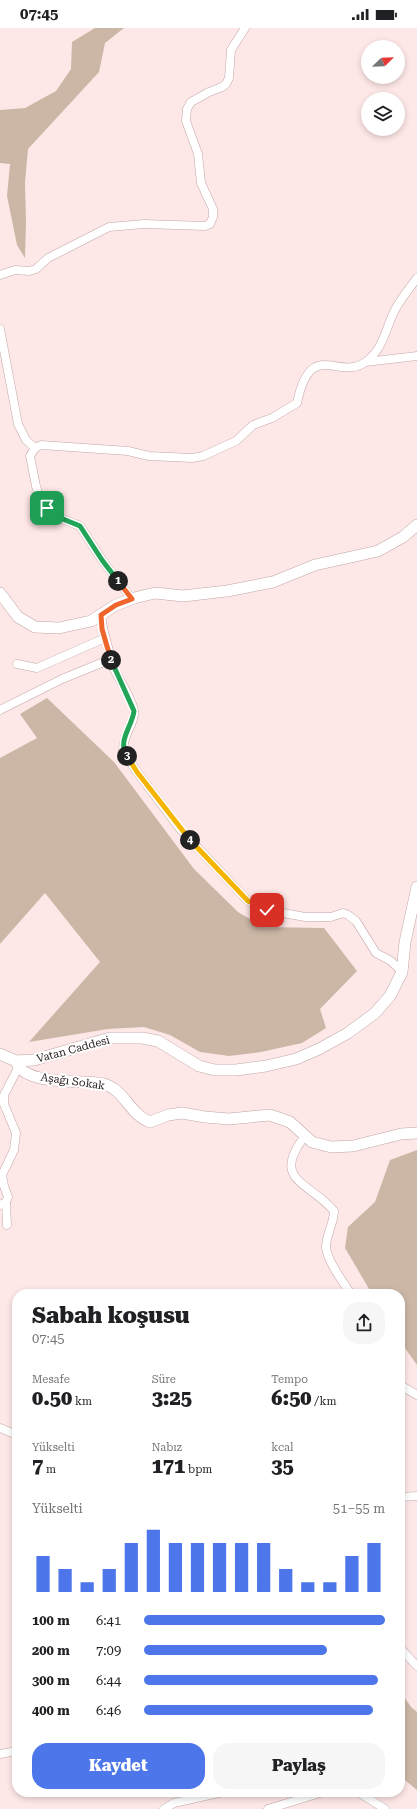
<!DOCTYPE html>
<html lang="tr">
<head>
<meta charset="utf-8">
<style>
	:root { --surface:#fff; --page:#f6f6f6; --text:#202124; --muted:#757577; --accent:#4c76e9 }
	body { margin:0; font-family:"Roboto Serif",serif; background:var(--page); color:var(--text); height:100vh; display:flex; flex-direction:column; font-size:15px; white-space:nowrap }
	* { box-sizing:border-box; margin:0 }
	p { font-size:13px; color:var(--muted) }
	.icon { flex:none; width:22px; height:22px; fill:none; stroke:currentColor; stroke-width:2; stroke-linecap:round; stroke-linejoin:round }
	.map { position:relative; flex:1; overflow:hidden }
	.details { position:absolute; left:12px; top:1261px; width:393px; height:508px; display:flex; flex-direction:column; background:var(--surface); border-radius:16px; box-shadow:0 2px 6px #0003 }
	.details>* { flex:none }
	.needle { width:26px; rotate:67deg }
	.controls { position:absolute; left:361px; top:12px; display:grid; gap:8px }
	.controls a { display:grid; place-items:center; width:44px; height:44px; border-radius:50%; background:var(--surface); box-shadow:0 2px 6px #0003; font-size:20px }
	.pin { position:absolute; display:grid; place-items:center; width:34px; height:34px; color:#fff; margin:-17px; border-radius:8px; box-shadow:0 2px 6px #0006 }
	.km { position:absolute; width:20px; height:20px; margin:-10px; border-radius:50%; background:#222; color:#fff; font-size:11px; line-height:20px; text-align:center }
	.round { display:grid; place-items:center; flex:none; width:42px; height:42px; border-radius:16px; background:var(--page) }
	.head { display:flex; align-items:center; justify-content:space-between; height:68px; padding:0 20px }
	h1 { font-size:22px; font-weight:800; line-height:30px }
	.figures { display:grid; grid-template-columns:repeat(3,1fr); gap:6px; height:68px; padding:4px 20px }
	.figures div { display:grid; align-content:center }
	.figures b { font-size:20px; font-weight:800 }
	.figures small { font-size:11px; font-weight:400 }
	.figures p { font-size:11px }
	.chart { height:112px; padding:8px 20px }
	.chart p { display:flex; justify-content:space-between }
	.chart svg { width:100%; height:72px; margin-top:4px; stroke:var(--accent); stroke-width:6 }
	.primary-button { display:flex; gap:8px; margin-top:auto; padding:8px 20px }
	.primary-button a { flex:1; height:46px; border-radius:16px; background:var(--accent); color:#fff; font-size:16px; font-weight:800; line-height:46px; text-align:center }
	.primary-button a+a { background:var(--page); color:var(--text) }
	ul { padding:0 20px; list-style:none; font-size:13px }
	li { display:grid; grid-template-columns:64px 48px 1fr; align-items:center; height:30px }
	li i { height:10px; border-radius:5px; background:var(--accent) }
	.status { display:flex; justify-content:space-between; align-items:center; height:28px; padding:0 20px; background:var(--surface); direction:ltr }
	.status svg { height:11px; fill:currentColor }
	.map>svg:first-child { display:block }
	.green { fill:#ccb7a6 }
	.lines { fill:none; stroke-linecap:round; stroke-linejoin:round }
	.street-casing { stroke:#c2a6a6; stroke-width:9 }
	.secondary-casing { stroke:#c2a6a6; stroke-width:12 }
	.street { stroke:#fff; stroke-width:8 }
	.secondary { stroke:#fff; stroke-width:11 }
	.split-1-casing { stroke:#fff; stroke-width:8 }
	.split-2-casing { stroke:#fff; stroke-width:8 }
	.split-3-casing { stroke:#fff; stroke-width:8 }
	.split-4-casing { stroke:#fff; stroke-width:8 }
	.split-5-casing { stroke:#fff; stroke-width:8 }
	.split-1 { stroke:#22a559; stroke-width:5 }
	.split-2 { stroke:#f0652b; stroke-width:5 }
	.split-3 { stroke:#22a559; stroke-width:5 }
	.split-4 { stroke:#f5b400; stroke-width:5 }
	.split-5 { stroke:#f5b400; stroke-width:5 }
	.labels { text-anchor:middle; stroke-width:4; stroke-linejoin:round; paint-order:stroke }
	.street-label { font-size:11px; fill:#2a2020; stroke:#fff }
</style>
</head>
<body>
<div class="status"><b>07:45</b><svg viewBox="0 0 49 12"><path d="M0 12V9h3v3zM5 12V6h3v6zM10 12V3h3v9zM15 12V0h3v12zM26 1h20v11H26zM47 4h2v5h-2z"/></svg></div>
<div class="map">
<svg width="417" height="1781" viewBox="0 0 417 1781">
	<rect width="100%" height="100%" fill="#fee7e7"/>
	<g class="green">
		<path d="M 95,0 L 124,0 L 105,15 L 99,44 L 28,121 L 25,154 L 26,194 L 25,230 L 17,217 L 7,168 L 10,136 L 0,135 L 0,82 L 25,80 L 56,63 L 71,41 L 72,14 Z"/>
		<path d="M 47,670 L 114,734 L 194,841 L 238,884 L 264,899 L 324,900 L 357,943 L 320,981 L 326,1000 L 302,1015 L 261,1024 L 229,1028 L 200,1024 L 170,1007 L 144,999 L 108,1001 L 29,1014 L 100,934 L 45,865 L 0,916 L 0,730 L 37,710 L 20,686 Z"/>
		<path d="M 417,1122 L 417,1337 L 400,1313 L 400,1266 L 372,1266 L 345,1220 L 348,1199 L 375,1174 L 390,1132 Z"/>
		<path d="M 400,1663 L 411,1679 L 417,1684 L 417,1762 L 400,1748 Z"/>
	</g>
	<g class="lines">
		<g class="street-casing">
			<g id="street">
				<path d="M 0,247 L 15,242 L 29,243 L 36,241 L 48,230 L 109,199 L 144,196 L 205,198 L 210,196 L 213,189 L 213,181 L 201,155 L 198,126 L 186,93 L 187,81 L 191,74 L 209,64 L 222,59 L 226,56 L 229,50 L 231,22 L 245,0"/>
				<path d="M 0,301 L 18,396 L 26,412 L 35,420"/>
				<path d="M 366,334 L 417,328"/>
				<path d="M 132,571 L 102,532 L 80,498 L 58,489 L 47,480 L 40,471 L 36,458 L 30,428 L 35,420 L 41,417 L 128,423 L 149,428 L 192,430 L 203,428 L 236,413 L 253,397 L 272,390 L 297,375 C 311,308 339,355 367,333 C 384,320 386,298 396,280 C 402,269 410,260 417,250"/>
				<path d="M 101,587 C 102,598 105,608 108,619 C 110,625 110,632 112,637 C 119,652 130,666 134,682 C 136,693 123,707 123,722 L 137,744 L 181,802 L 248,873 L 267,882 L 305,889 L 331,889 L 343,885 L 348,887 L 356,893 L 376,925 L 391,933 L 402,944"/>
				<path d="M 17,636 L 37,640 L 105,610"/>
				<path d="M 0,682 L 62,651 L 111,631"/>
				<path d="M 305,1108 C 270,1153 310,1154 334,1183 C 334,1195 326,1207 326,1219 C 327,1233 343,1254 351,1266"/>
				<path d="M 6,1174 L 7,1197"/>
				<path d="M 0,1177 L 6,1174 L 8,1169 L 4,1158 L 2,1147 L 14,1122 L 16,1105 L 4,1076 L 4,1067 L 18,1040"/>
				<path d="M 400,1357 L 417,1367"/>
				<path d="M 0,1400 L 17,1407"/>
				<path d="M 400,1469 L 417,1468"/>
				<path d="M 400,1620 L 417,1638"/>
				<path d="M 0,1726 L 17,1723"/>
				<path d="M 358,1764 L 385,1781"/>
				<path d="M 164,1781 L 174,1775 L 223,1764"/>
				<path d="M 268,1781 L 323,1764"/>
			</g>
		</g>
		<g class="secondary-casing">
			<g id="secondary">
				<path d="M 0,565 L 18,589 L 35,599 L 59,600 L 91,593 L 116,577 L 134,570 L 155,565 L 183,568 L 227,563 L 273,554 L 315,537 L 378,523 L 403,509 L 417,497"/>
				<path d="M 0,1026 L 16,1033 L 34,1032 L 110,1010 L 142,1010 L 158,1013 L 199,1038 L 215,1042 L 236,1042 L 266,1038 L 296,1031 L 319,1021 L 348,1005 L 375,985 L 390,968 L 402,944 L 405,914 L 417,859"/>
				<path d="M 16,1033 C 24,1059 83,1051 104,1056 C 125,1062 129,1086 150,1094 L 168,1087 L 182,1085 L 205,1089 L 229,1091 L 270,1087 L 290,1094 L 312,1114 L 331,1119 L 353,1118 L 401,1106 L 417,1105"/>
			</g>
		</g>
		<use href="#street" class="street"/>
		<use href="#secondary" class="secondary"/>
	</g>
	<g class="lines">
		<g class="split-1-casing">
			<path id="split-1" d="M 47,480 L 58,489 L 80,498 L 102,532 L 118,553"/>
		</g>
		<g class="split-2-casing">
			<path id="split-2" d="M 111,632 L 102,601 L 101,587 L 116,577 L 132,571 L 118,553"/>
		</g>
		<g class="split-3-casing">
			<path id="split-3" d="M 111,632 L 134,683 C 132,699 117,713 127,728"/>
		</g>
		<g class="split-4-casing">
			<path id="split-4" d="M 127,728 L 137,744 L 190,812"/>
		</g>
		<g class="split-5-casing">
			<path id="split-5" d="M 190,812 L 248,873 L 267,882"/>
		</g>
		<use href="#split-1" class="split-1"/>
		<use href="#split-2" class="split-2"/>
		<use href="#split-3" class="split-3"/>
		<use href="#split-4" class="split-4"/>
		<use href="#split-5" class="split-5"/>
	</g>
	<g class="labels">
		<g class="street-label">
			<text transform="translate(73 1021) rotate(-15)" y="4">Vatan Caddesi</text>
			<text transform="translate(73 1053) rotate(8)" y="4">Aşağı Sokak</text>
		</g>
	</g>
</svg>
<div class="controls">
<a><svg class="needle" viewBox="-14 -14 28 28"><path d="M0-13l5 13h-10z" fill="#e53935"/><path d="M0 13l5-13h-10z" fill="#757577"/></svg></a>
<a><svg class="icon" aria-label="layers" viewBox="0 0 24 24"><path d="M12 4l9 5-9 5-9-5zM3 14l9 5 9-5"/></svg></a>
</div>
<div class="pin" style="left:47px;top:480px;background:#1e9e55"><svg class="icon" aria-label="arrive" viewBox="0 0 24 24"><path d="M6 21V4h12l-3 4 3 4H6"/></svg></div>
<div class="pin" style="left:267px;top:882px;background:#d93025"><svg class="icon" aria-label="check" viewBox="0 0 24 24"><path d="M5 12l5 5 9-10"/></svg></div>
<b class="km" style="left:118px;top:553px">1</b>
<b class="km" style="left:111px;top:632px">2</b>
<b class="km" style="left:127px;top:728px">3</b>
<b class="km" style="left:190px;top:812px">4</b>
<section class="details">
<div class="head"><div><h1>Sabah koşusu</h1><p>07:45</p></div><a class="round"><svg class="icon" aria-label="share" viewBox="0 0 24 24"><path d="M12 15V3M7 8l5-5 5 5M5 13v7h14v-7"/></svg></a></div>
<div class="figures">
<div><p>Mesafe</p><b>0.50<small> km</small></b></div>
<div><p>Süre</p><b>3:25</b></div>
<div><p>Tempo</p><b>6:50<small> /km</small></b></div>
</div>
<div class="figures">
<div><p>Yükselti</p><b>7<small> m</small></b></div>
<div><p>Nabız</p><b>171<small> bpm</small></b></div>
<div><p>kcal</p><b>35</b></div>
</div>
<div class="chart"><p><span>Yükselti</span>51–55 m</p>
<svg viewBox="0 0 160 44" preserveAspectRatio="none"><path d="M5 44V22M15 44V30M25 44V38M35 44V30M45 44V14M55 44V6M65 44V14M75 44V14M85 44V14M95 44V14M105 44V14M115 44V30M125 44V38M135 44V38M145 44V22M155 44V14"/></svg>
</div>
<ul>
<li><b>100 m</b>6:41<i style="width:100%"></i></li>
<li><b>200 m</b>7:09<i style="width:76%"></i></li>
<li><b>300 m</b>6:44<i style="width:97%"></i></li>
<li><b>400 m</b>6:46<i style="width:95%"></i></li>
</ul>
<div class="primary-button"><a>Kaydet</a><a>Paylaş</a></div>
</section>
</div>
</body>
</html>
